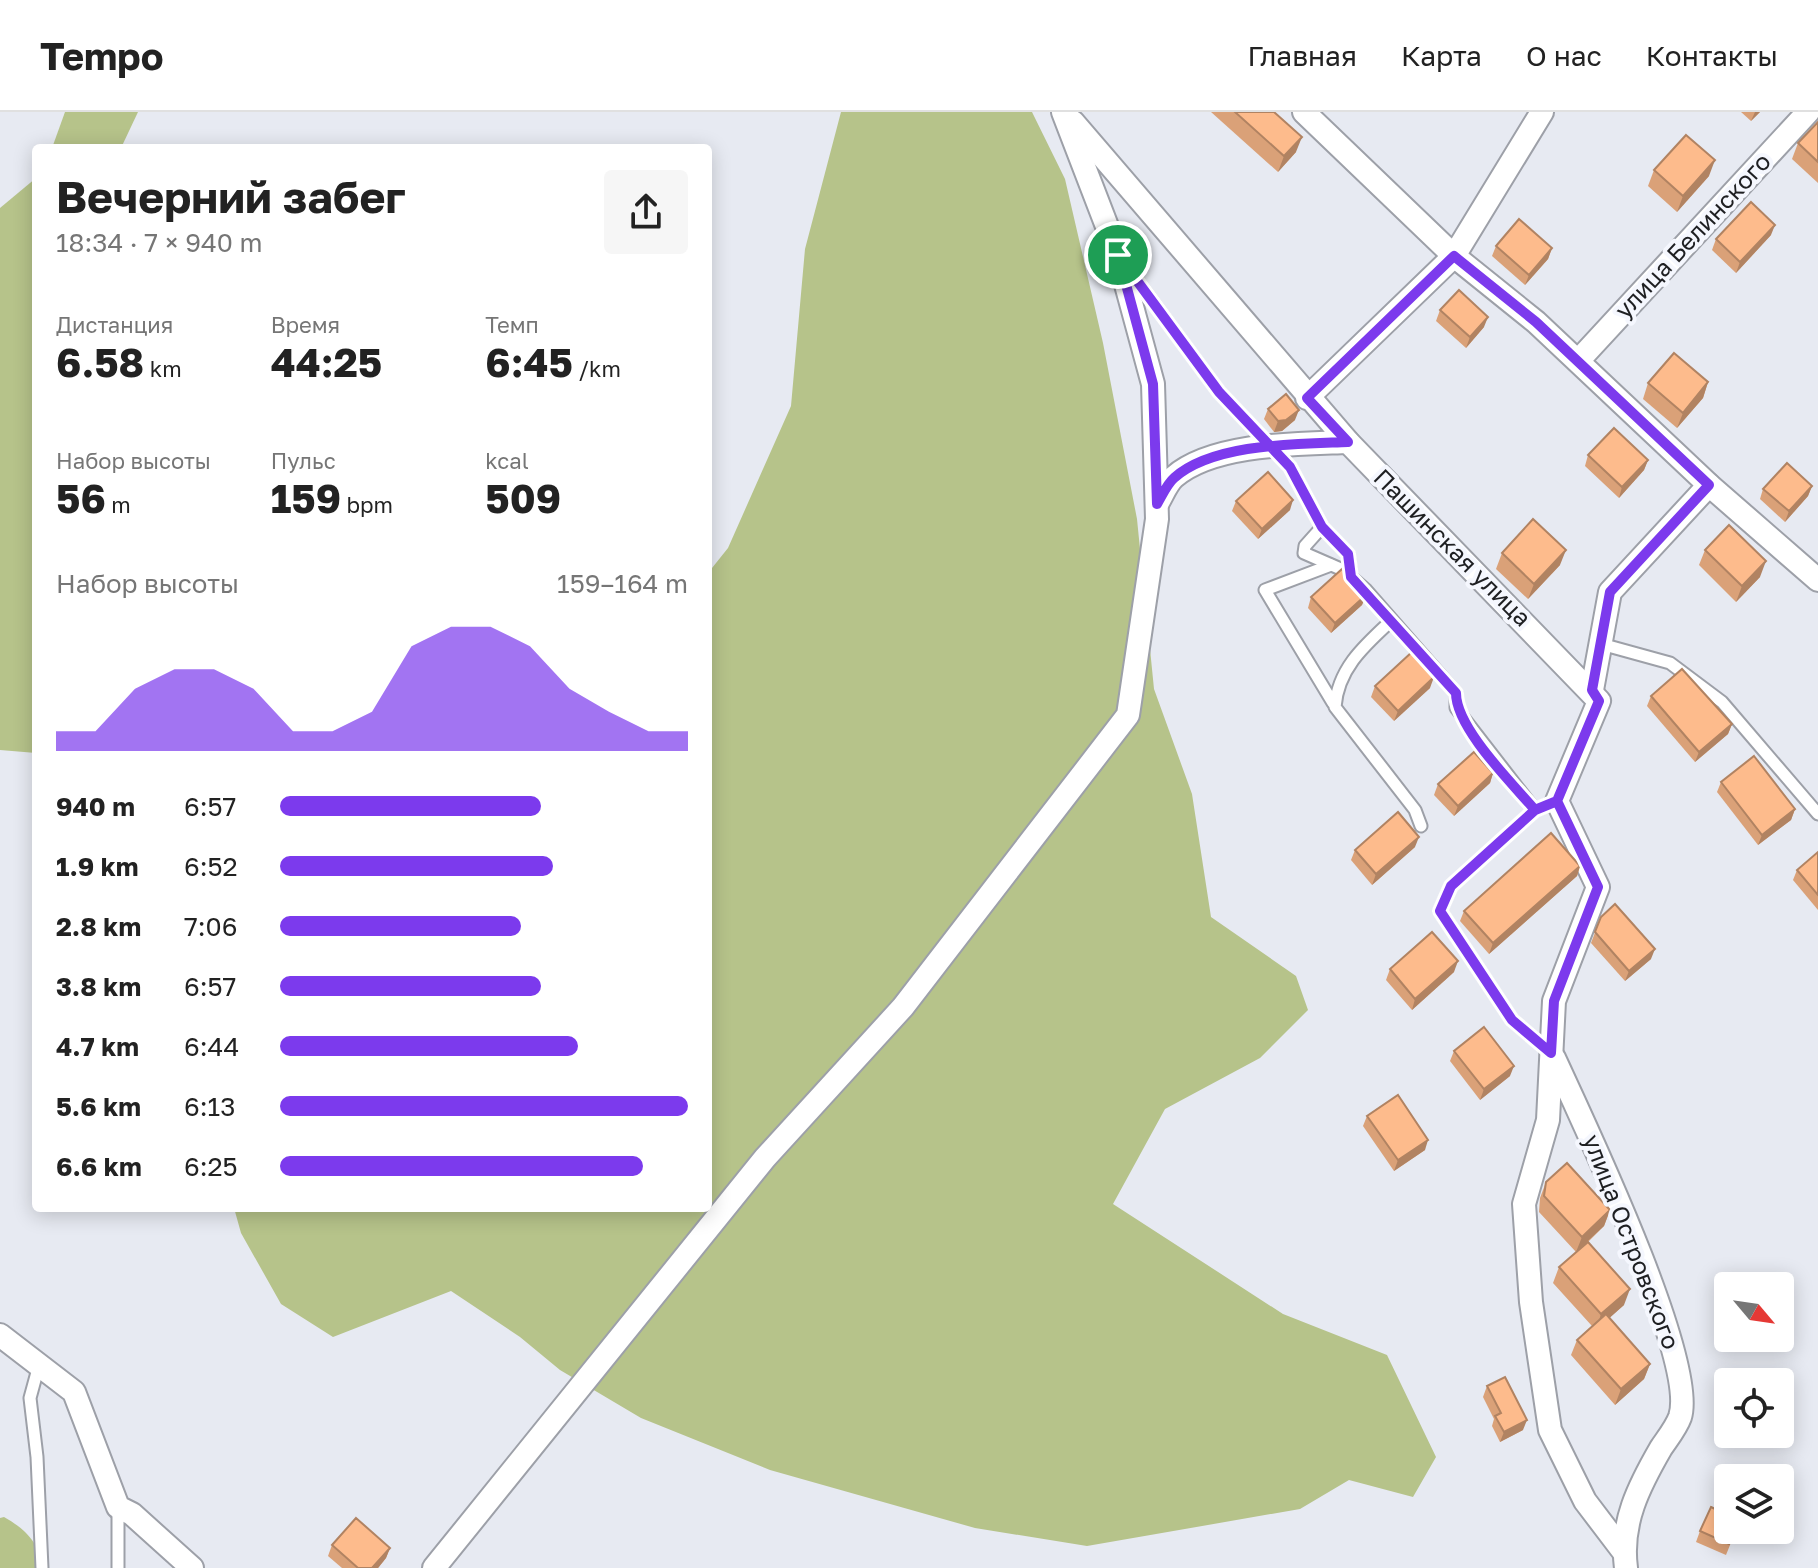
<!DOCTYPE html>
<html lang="ru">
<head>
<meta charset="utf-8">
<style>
	:root { --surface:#fff; --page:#f6f6f6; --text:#222; --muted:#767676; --line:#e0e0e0; --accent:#7c3aed }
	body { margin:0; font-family:"Golos Text",sans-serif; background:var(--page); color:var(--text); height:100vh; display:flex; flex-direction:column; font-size:30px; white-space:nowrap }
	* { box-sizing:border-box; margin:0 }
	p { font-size:26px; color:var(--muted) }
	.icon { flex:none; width:44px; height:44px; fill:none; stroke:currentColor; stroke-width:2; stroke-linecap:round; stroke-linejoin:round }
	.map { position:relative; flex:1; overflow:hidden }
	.side { position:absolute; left:32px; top:32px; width:680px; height:1068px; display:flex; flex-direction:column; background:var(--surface); border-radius:8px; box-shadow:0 4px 20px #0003 }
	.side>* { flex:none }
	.needle { width:52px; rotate:119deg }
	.buttons { position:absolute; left:1714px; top:1160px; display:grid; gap:16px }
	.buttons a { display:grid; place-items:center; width:80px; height:80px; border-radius:8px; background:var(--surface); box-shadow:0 4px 20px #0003; font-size:40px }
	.pin { position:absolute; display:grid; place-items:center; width:68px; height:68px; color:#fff; margin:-34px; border:4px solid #fff; border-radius:50%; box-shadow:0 2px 8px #0007 }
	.round { display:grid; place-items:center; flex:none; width:84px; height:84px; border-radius:8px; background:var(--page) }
	.summary { display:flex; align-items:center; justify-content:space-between; height:136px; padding:0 24px }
	h1 { font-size:44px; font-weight:700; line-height:60px }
	.stats { display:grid; grid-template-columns:repeat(3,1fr); gap:12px; height:136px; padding:8px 24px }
	.stats div { display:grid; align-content:center }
	.stats b { font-size:40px; font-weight:700 }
	.stats small { font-size:22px; font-weight:400 }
	.stats p { font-size:22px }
	.chart { height:224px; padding:16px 24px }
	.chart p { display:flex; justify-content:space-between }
	.chart svg { width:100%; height:144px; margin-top:8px; fill:var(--accent); opacity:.7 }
	ul { padding:0 24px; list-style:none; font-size:26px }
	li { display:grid; grid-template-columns:128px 96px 1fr; align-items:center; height:60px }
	li i { height:20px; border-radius:10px; background:var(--accent) }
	header { display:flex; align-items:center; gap:48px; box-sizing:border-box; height:112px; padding:0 40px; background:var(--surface); border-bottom:2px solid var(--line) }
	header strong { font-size:38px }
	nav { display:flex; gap:44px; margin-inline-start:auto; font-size:28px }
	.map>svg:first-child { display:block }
	.green { fill:#b6c38a }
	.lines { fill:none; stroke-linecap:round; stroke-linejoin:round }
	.lane-casing { stroke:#9da0a8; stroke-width:15 }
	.street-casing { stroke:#9da0a8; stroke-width:26 }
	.lane { stroke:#fff; stroke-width:11 }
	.street { stroke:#fff; stroke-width:22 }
	.wall { fill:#daa178 }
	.shaded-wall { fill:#b18362 }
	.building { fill:#fdbb8c; stroke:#b18362; stroke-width:2 }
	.route-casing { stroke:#fff; stroke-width:16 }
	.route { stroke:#7c3aed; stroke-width:10 }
	.labels { text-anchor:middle; stroke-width:8; stroke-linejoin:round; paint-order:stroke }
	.street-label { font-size:24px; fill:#1e1f22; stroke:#f5f7fe }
</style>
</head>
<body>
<header>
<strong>Tempo</strong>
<nav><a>Главная</a><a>Карта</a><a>О нас</a><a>Контакты</a></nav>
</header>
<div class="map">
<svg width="1818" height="1456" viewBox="0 0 1818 1456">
	<rect width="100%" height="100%" fill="#e7eaf2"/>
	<g class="green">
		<path d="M 65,0 L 138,0 L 121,36 L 52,36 Z"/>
		<path d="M 841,0 L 1032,0 L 1065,67 L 1103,231 L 1137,407 L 1154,577 L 1192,682 L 1211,805 L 1296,864 L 1308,898 L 1260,946 L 1165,997 L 1113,1092 L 1283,1202 L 1387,1243 L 1436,1345 L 1413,1385 L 1349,1368 L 1300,1397 L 1087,1434 L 975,1416 L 770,1358 L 641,1306 L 560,1258 L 520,1225 L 451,1179 L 333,1225 L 281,1192 L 241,1121 L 234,1096 L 708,1096 L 708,461 L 728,436 L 791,294 L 805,137 Z"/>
		<path d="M 36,66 L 36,641 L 0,638 L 0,96 Z"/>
		<path d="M 4,1405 C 24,1416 41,1432 42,1456 L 0,1456 L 0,1406 Z"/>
	</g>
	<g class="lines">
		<g class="lane-casing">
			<g id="lane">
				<path d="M 1128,156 L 1219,280 L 1290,355 L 1322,415 L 1305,434 L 1304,441 L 1343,458 L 1366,478 L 1456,581 L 1456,596 L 1535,698"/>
				<path d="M 1322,415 L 1348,442 L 1351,465"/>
				<path d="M 1331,453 L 1265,478 L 1333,591"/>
				<path d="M 1392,508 C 1365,533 1338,556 1335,595 L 1415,698 L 1421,714"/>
				<path d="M 1601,532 L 1670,551 L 1722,590 L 1818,702"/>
				<path d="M 1551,941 L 1512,908 L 1440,799 L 1451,774 L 1535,698 L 1557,689"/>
				<path d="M 39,1253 L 30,1286 L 37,1345 L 42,1456"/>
				<path d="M 118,1456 L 118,1395"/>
			</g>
		</g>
		<g class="street-casing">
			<g id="street">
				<path d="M 1304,0 L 1454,144 L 1536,210 L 1709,373 L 1818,468"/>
				<path d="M 1073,10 L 1348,330 L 1599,589 L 1557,689 L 1598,775 L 1554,889 L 1548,1008 L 1524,1092 L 1531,1190 L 1550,1318 L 1585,1389 L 1623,1439"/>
				<path d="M 1578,249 L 1808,0"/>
				<path d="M 1307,286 L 1454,144 L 1542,0"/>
				<path d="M 1157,392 C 1162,384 1167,371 1174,365 C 1213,331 1298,332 1348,330"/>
				<path d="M 1592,578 L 1610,480 L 1709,373"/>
				<path d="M 1554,946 C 1582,1007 1698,1250 1680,1305 C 1676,1316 1667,1327 1661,1336 C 1639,1374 1620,1411 1626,1456"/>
				<path d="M 0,1223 L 74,1280 L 118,1395 L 132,1402 L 192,1456"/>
				<path d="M 434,1456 L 765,1046 L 903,895 L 1128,603 L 1157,407 L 1153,272 L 1118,143 L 1063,0"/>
			</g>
		</g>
		<use href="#lane" class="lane"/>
		<use href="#street" class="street"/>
	</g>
	<g class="wall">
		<path d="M 1211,0 L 1274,0 L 1296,40 L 1278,60 Z"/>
		<path d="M 1741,0 L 1760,0 L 1751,9 Z"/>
		<path d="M 1818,10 L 1818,71 L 1792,47 L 1798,31 Z"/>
		<path d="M 1654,58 L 1709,64 L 1677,100 L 1648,74 Z"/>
		<path d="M 1771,123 L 1736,161 L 1712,138 L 1716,127 Z"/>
		<path d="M 1496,134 L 1552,136 L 1548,147 L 1525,173 L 1492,144 Z"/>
		<path d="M 1440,198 L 1484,215 L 1466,236 L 1436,209 Z"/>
		<path d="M 1708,270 L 1703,286 L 1677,316 L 1643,287 L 1648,271 Z"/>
		<path d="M 1268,297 L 1295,308 L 1282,319 L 1274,320 L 1264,307 Z"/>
		<path d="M 1588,343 L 1648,348 L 1644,358 L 1619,386 L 1585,354 Z"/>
		<path d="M 1812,374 L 1808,384 L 1785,410 L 1760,387 L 1763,377 Z"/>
		<path d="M 1236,389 L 1290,398 L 1258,427 L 1232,399 Z"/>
		<path d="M 1705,438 L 1760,465 L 1736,490 L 1699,453 Z"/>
		<path d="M 1502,441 L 1560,453 L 1528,487 L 1496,457 Z"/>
		<path d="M 1366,483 L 1362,493 L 1331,521 L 1308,496 L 1311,485 Z"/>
		<path d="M 1375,574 L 1430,576 L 1394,609 L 1371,585 Z"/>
		<path d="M 1651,584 L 1732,612 L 1728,622 L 1695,650 L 1647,594 Z"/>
		<path d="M 1493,661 L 1490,671 L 1454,704 L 1434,683 L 1438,672 Z"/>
		<path d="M 1721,670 L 1795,697 L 1791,708 L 1758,733 L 1717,680 Z"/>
		<path d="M 1415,735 L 1372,773 L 1351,748 L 1355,738 Z"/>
		<path d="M 1818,740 L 1818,798 L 1793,768 L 1797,758 Z"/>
		<path d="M 1580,754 L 1577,764 L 1489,842 L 1460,809 L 1464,799 Z"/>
		<path d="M 1601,805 L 1651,847 L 1625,869 L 1591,831 Z"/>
		<path d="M 1390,857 L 1454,860 L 1412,898 L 1386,868 Z"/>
		<path d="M 1454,939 L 1510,964 L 1480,988 L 1450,949 Z"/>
		<path d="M 1367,1004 L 1425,1038 L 1394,1059 L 1363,1014 Z"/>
		<path d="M 1546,1070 L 1610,1098 L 1604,1114 L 1588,1130 L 1624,1193 L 1609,1206 L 1650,1252 L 1644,1267 L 1615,1293 L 1571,1243 L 1577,1228 L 1592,1214 L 1553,1171 L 1559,1155 L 1576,1140 L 1539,1100 L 1540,1086 Z"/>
		<path d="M 1487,1274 L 1523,1318 L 1500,1330 L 1492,1314 L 1494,1307 L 1483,1285 Z"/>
		<path d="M 1736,1418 L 1726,1443 L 1696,1430 L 1700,1419 Z"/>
		<path d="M 332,1433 L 390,1436 L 386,1446 L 378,1456 L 342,1456 L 328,1444 Z"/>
	</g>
	<g class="shaded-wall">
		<path d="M 1755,0 L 1760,0 L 1751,9 Z"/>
		<path d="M 1302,25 L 1296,40 L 1278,60 L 1284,44 Z"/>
		<path d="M 1715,48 L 1709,64 L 1677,100 L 1683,84 Z"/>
		<path d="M 1775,113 L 1771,123 L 1736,161 L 1740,150 Z"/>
		<path d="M 1552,136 L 1548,147 L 1525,173 L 1529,163 Z"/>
		<path d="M 1488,205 L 1484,215 L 1466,236 L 1470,225 Z"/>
		<path d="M 1708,270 L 1703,286 L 1677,316 L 1683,301 Z"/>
		<path d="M 1299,298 L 1295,308 L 1282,319 L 1274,320 L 1278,309 Z"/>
		<path d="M 1648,348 L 1644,358 L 1619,386 L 1622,375 Z"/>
		<path d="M 1812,374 L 1808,384 L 1785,410 L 1789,399 Z"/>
		<path d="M 1293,388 L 1290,398 L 1258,427 L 1262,417 Z"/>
		<path d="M 1566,438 L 1560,453 L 1528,487 L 1534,472 Z"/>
		<path d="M 1766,449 L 1760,465 L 1736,490 L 1742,474 Z"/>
		<path d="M 1366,483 L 1362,493 L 1331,521 L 1335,511 Z"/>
		<path d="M 1434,565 L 1430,576 L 1394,609 L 1398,599 Z"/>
		<path d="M 1732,612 L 1728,622 L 1695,650 L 1699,640 Z"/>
		<path d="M 1493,661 L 1490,671 L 1454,704 L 1458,694 Z"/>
		<path d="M 1795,697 L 1791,708 L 1758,733 L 1762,723 Z"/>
		<path d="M 1419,725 L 1415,735 L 1372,773 L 1376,762 Z"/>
		<path d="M 1580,754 L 1577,764 L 1489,842 L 1493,831 Z"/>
		<path d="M 1655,837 L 1651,847 L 1625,869 L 1629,859 Z"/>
		<path d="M 1458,849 L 1454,860 L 1412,898 L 1415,887 Z"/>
		<path d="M 1514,954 L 1510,964 L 1480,988 L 1484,977 Z"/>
		<path d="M 1428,1028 L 1425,1038 L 1394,1059 L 1398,1048 Z"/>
		<path d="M 1610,1098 L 1604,1114 L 1576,1140 L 1582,1125 Z"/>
		<path d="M 1630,1177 L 1624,1193 L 1596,1218 L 1601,1202 Z"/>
		<path d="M 1650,1252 L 1644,1267 L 1615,1293 L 1621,1277 Z"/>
		<path d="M 1527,1308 L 1523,1318 L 1500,1330 L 1504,1320 Z"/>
		<path d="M 390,1436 L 386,1446 L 378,1456 L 372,1456 Z"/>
	</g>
	<g class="building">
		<path d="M 1235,0 L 1274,0 L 1302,25 L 1284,44 Z"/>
		<path d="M 1818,10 L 1818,50 L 1798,31 Z"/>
		<path d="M 1686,23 L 1715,48 L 1683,84 L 1654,58 Z"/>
		<path d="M 1751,90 L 1775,113 L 1740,150 L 1716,127 Z"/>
		<path d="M 1519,107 L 1552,136 L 1529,163 L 1496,134 Z"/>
		<path d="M 1459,178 L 1488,205 L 1470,225 L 1440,198 Z"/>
		<path d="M 1674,241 L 1708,270 L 1683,301 L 1648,271 Z"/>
		<path d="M 1286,282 L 1299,298 L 1286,308 L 1278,309 L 1268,297 Z"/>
		<path d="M 1614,316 L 1648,348 L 1622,375 L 1588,343 Z"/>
		<path d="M 1787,351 L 1812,374 L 1789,399 L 1763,377 Z"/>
		<path d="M 1268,360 L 1293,388 L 1262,417 L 1236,389 Z"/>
		<path d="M 1533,407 L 1566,438 L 1534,472 L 1502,441 Z"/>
		<path d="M 1729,413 L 1766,449 L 1742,474 L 1705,438 Z"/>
		<path d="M 1342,457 L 1366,483 L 1335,511 L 1311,485 Z"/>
		<path d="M 1412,540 L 1434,565 L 1398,599 L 1375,574 Z"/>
		<path d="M 1682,557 L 1732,612 L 1699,640 L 1651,584 Z"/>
		<path d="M 1474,640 L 1493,661 L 1458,694 L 1438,672 Z"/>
		<path d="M 1754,644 L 1795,697 L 1762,723 L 1721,670 Z"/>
		<path d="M 1398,700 L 1419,725 L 1376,762 L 1355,738 Z"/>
		<path d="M 1551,721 L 1580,754 L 1493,831 L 1464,799 Z"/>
		<path d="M 1818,740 L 1818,783 L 1797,758 Z"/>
		<path d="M 1615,792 L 1655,837 L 1629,859 L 1595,820 L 1601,805 Z"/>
		<path d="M 1432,820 L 1458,849 L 1415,887 L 1390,857 Z"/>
		<path d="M 1484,915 L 1514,954 L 1484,977 L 1454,939 Z"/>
		<path d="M 1398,983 L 1428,1028 L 1398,1048 L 1367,1004 Z"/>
		<path d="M 1567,1051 L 1610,1098 L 1582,1125 L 1544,1084 L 1546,1070 Z"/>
		<path d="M 1588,1130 L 1630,1177 L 1601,1202 L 1559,1155 Z"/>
		<path d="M 1606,1202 L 1650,1252 L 1621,1277 L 1577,1228 Z"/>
		<path d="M 1505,1265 L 1527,1308 L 1504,1320 L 1495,1304 L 1501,1301 L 1487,1274 Z"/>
		<path d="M 1711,1395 L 1728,1403 L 1728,1418 L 1736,1418 L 1729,1432 L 1700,1419 Z"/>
		<path d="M 356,1406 L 390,1436 L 372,1456 L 358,1456 L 332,1433 Z"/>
	</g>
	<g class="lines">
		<g class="route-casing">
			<path id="route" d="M 1118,143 L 1219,280 L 1290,355 L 1322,415 L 1348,442 L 1351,465 L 1456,581 C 1456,616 1512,671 1535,698 L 1557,689 L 1598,775 L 1554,889 L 1551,941 L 1512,908 L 1440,799 L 1451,774 L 1535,698 L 1557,689 L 1599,589 L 1592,578 L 1610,480 L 1709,373 L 1536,210 L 1454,144 L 1307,286 L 1348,330 C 1298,332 1213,331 1174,366 C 1167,372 1162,384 1157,392 L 1153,272 L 1118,143"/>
		</g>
		<use href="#route" class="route"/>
	</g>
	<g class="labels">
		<g class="street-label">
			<text transform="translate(1693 124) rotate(-47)" y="8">улица Белинского</text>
			<text transform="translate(1452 436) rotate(45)" y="8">Пашинская улица</text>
			<text transform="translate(1631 1130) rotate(69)" y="8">улица Островского</text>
		</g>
	</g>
</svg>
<div class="buttons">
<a><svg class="needle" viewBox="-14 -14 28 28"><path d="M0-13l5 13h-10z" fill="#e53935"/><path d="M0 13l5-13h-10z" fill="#767676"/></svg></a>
<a><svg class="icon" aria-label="locate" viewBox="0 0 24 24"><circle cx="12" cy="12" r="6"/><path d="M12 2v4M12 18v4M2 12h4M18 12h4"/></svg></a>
<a><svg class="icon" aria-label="layers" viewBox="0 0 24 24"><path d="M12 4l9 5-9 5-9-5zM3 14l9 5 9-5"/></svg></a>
</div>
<div class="pin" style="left:1118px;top:143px;background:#1e9e55"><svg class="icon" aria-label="arrive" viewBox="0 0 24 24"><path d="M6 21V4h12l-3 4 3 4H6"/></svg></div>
<section class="side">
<div class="summary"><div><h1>Вечерний забег</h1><p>18:34 · 7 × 940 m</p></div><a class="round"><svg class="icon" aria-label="share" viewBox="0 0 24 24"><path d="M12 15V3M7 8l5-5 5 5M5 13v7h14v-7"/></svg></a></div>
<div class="stats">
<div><p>Дистанция</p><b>6.58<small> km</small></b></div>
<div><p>Время</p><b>44:25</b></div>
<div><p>Темп</p><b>6:45<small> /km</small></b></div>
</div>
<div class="stats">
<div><p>Набор высоты</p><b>56<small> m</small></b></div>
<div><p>Пульс</p><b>159<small> bpm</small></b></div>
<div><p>kcal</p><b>509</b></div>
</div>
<div class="chart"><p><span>Набор высоты</span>159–164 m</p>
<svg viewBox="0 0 160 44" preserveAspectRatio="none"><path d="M0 44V38L10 38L20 25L30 19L40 19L50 25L60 38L70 38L80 32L90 12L100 6L110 6L120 12L130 25L140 32L150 38L160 38V44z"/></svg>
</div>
<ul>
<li><b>940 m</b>6:57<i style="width:64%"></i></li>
<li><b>1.9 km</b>6:52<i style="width:67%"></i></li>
<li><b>2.8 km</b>7:06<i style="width:59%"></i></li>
<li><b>3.8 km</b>6:57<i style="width:64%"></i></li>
<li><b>4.7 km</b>6:44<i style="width:73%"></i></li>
<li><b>5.6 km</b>6:13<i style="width:100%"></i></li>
<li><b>6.6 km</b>6:25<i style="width:89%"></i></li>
</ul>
</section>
</div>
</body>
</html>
